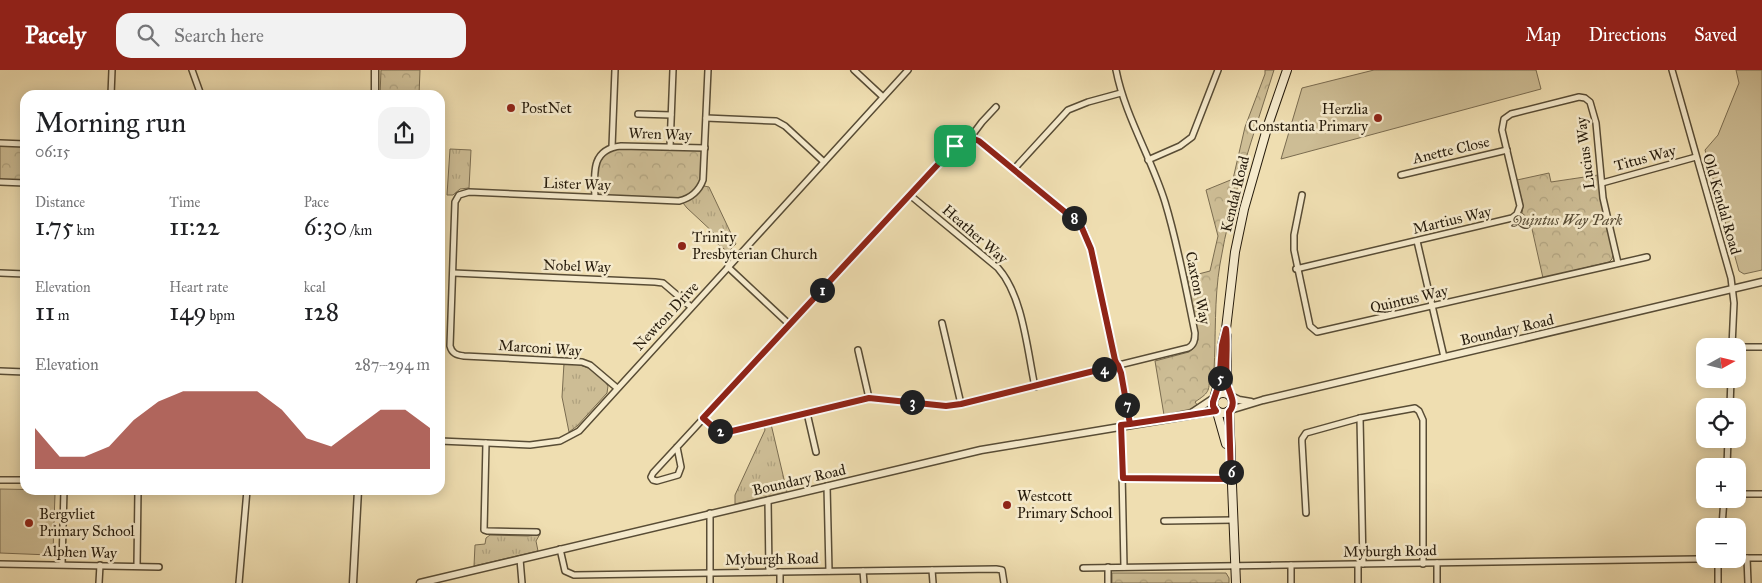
<!DOCTYPE html>
<html lang="en">
<head>
<meta charset="utf-8">
<style>
	:root { --surface:#fff; --page:#f2f2f2; --text:#202124; --muted:#757577; --accent:#8f2418 }
	body { margin:0; font-family:"IM FELL Great Primer",serif; background:var(--page); color:var(--text); height:100vh; display:flex; flex-direction:column; font-size:19px; white-space:nowrap }
	* { box-sizing:border-box; margin:0 }
	p { font-size:16px; color:var(--muted) }
	.icon { flex:none; width:28px; height:28px; fill:none; stroke:currentColor; stroke-width:2; stroke-linecap:round; stroke-linejoin:round }
	.map { position:relative; flex:1; overflow:hidden }
	.sheet { position:absolute; left:20px; top:20px; width:425px; height:405px; display:flex; flex-direction:column; background:var(--surface); border-radius:15px; box-shadow:0 2px 12px #0003 }
	.sheet>* { flex:none }
	.needle { width:32px; rotate:82deg }
	.buttons { position:absolute; left:1696px; top:268px; display:grid; gap:10px }
	.buttons a { display:grid; place-items:center; width:50px; height:50px; border-radius:10px; background:var(--surface); box-shadow:0 2px 12px #0003; font-size:25px }
	.pin { position:absolute; display:grid; place-items:center; width:42px; height:42px; color:#fff; margin:-21px; border-radius:10px; box-shadow:0 2px 8px #0006 }
	.km { position:absolute; width:25px; height:25px; margin:-12px; border-radius:50%; background:#222; color:#fff; font-size:14px; line-height:25px; text-align:center }
	.round { display:grid; place-items:center; flex:none; width:52px; height:52px; border-radius:15px; background:var(--page) }
	.overview { display:flex; align-items:center; justify-content:space-between; height:85px; padding:0 15px }
	h1 { font-size:28px; font-weight:600; line-height:38px }
	.stats { display:grid; grid-template-columns:repeat(3,1fr); gap:8px; height:85px; padding:5px 15px }
	.stats div { display:grid; align-content:center }
	.stats b { font-size:25px; font-weight:600 }
	.stats small { font-size:14px; font-weight:400 }
	.stats p { font-size:14px }
	.chart { height:140px; padding:10px 15px }
	.chart p { display:flex; justify-content:space-between }
	.chart svg { width:100%; height:90px; margin-top:5px; fill:var(--accent); opacity:.7 }
	header { display:flex; align-items:center; gap:30px; box-sizing:border-box; height:70px; padding:0 25px; background:var(--accent); color:#fff }
	header strong { font-size:24px }
	nav { display:flex; gap:28px; margin-inline-start:auto; font-size:18px }
	.search { width:350px; height:45px; background:var(--page); display:flex; align-items:center; gap:12px; box-sizing:border-box; padding:0 18px; border-radius:15px; color:var(--muted); font-size:19px }
	.map>svg:first-child { display:block }
	.grass { fill:url(#grass-tufts); stroke:#7a6c50 }
	.park { fill:url(#park-crowns); stroke:#7a6c50 }
	.pitch { fill:#cdbd95; stroke:#7a6c50 }
	.lines { fill:none; stroke-linecap:round; stroke-linejoin:round }
	.minor-casing { stroke:#584c35; stroke-width:8 }
	.tertiary-casing { stroke:#584c35; stroke-width:9 }
	.secondary-casing { stroke:#261b0c; stroke-width:10 }
	.minor { stroke:#f5eacc; stroke-width:5 }
	.tertiary { stroke:#f5eacc; stroke-width:6 }
	.secondary { stroke:#f5eacc; stroke-width:8 }
	.route-casing { stroke:#fff; stroke-width:10 }
	.route { stroke:#8f2418; stroke-width:6 }
	.poi-dot { fill:#8f2418; stroke:#f5eacc; stroke-width:2 }
	.labels { text-anchor:middle; stroke-width:5; stroke-linejoin:round; paint-order:stroke }
	.poi-label { font-size:15px; fill:#261b0c; stroke:#f5eacc; text-anchor:start }
	.street-label { font-size:15px; fill:#261b0c; stroke:#f5eacc }
	.park-label { font-size:15px; font-style:italic; fill:#584c35; stroke:#f5eacc }
</style>
</head>
<body>
<header>
<strong>Pacely</strong>
<div class="search"><svg class="icon" aria-label="search" viewBox="0 0 24 24"><circle cx="10" cy="10" r="6"/><path d="M15 15l6 6"/></svg>Search here</div>
<nav><a>Map</a><a>Directions</a><a>Saved</a></nav>
</header>
<div class="map">
<svg width="1762" height="513" viewBox="0 0 1762 513">
	<defs>
		<pattern id="grass-tufts" width="24" height="20" patternUnits="userSpaceOnUse" patternTransform="scale(1.25)"><rect width="24" height="20" fill="#cdbd95"/><path d="M3 7l-1-3M5 7V3M7 7l1-3M15 17l-1-3M17 17v-4M19 17l1-3" fill="none" stroke="#b0a27f"/></pattern>
		<pattern id="park-crowns" width="20" height="18" patternUnits="userSpaceOnUse" patternTransform="scale(1.25)"><rect width="20" height="18" fill="#cdbd95"/><path d="M2 6a3 3 0 1 1 6 0M12 15a3 3 0 1 1 6 0" fill="none" stroke="#b0a27f"/></pattern>
	</defs>
	<rect width="100%" height="100%" fill="#efdeb1"/>
	<filter id="stains"><feTurbulence type="fractalNoise" baseFrequency=".004" numOctaves="4"/><feColorMatrix values="0 0 0 0 .2 0 0 0 0 .09 0 0 0 0 .02 0 0 0 .5 -.17"/></filter>
	<radialGradient id="worn" r=".72"><stop offset=".6" stop-color="#630" stop-opacity="0"/><stop offset="1" stop-color="#630" stop-opacity=".3"/></radialGradient>
	<g class="grass">
		<path d="M 450,79 L 471,80 L 469,118 L 460,119 L 453,125 L 447,125 Z"/>
		<path d="M 704,116 L 709,117 L 736,174 L 728,182 L 714,171 L 716,165 L 687,138 L 683,133 L 693,127 Z"/>
		<path d="M 564,293 C 584,294 597,299 608,316 L 607,323 L 577,356 L 569,362 L 562,327 Z"/>
		<path d="M 771,354 L 787,422 L 735,434 L 735,425 L 765,360 L 764,356 Z"/>
		<path d="M 540,464 L 536,471 L 538,481 L 474,496 L 475,475 L 485,474 L 486,468 L 490,465 L 528,466 Z"/>
	</g>
	<g class="park">
		<path d="M 381,0 L 420,0 L 419,25 L 380,25 Z"/>
		<path d="M 1265,0 L 1274,0 C 1254,64 1231,128 1220,194 C 1214,230 1216,265 1214,301 L 1209,306 C 1210,322 1208,323 1195,332 L 1198,336 L 1195,338 L 1164,345 L 1155,291 L 1189,282 L 1193,279 L 1198,270 L 1187,207 L 1210,201 L 1218,166 L 1206,120 L 1233,109 L 1245,57 L 1265,4 Z"/>
		<path d="M 0,73 L 25,74 L 25,113 L 0,112 Z"/>
		<path d="M 608,78 L 705,78 L 703,110 L 687,129 L 595,127 L 596,93 Z"/>
		<path d="M 1549,103 L 1551,112 L 1598,105 L 1600,128 L 1613,184 L 1612,189 L 1609,192 L 1543,208 L 1530,150 L 1522,143 L 1523,136 L 1517,110 Z"/>
		<path d="M 1112,503 L 1226,503 L 1229,508 L 1229,513 L 1112,513 Z"/>
	</g>
	<g class="pitch">
		<path d="M 1374,0 L 1536,0 L 1541,19 L 1281,89 L 1302,18 Z"/>
		<path d="M 1736,0 L 1762,0 L 1762,200 L 1744,204 L 1739,201 L 1705,80 L 1718,65 L 1739,13 Z"/>
		<path d="M 0,419 L 52,420 L 55,424 L 53,482 L 50,485 L 0,483 Z"/>
	</g>
	<g class="lines">
		<g class="minor-casing">
			<g id="minor">
				<path d="M 192,0 L 201,25"/>
				<path d="M 854,0 L 883,27"/>
				<path d="M 1672,0 L 1731,208 L 1734,233 L 1732,276"/>
				<path d="M 111,25 L 112,0"/>
				<path d="M 638,44 L 671,45"/>
				<path d="M 706,48 L 776,51 L 785,56 L 824,92"/>
				<path d="M 970,68 L 982,52 L 996,37"/>
				<path d="M 0,73 L 25,74"/>
				<path d="M 612,77 L 615,0"/>
				<path d="M 670,77 L 673,0"/>
				<path d="M 1148,90 L 1180,76 L 1192,67 L 1218,0"/>
				<path d="M 1014,99 L 1068,40 L 1088,32 L 1121,23"/>
				<path d="M 1401,105 L 1507,80"/>
				<path d="M 0,112 L 25,113"/>
				<path d="M 1602,113 L 1696,87"/>
				<path d="M 1302,125 L 1294,165 L 1294,180 L 1310,256 L 1317,262 L 1647,187"/>
				<path d="M 911,126 L 998,198 C 1023,226 1027,279 1035,317"/>
				<path d="M 595,127 C 594,103 591,79 621,76 L 705,78"/>
				<path d="M 1417,171 L 1444,287"/>
				<path d="M 728,197 L 790,255"/>
				<path d="M 1296,199 L 1512,148 L 1517,144 L 1520,136 L 1502,60 L 1504,49 L 1511,44 L 1579,27 L 1585,28 L 1590,32 L 1596,53 L 1603,128 L 1618,193"/>
				<path d="M 0,203 L 25,204"/>
				<path d="M 453,203 L 655,212 L 663,213 L 691,237"/>
				<path d="M 942,253 L 961,334"/>
				<path d="M 1738,277 L 1762,277"/>
				<path d="M 858,280 L 869,328"/>
				<path d="M 0,301 L 25,302"/>
				<path d="M 617,318 L 590,295 L 582,292 L 464,286 C 457,285 452,284 450,276 L 455,132 L 459,125 L 469,122 L 679,131 C 691,128 699,121 703,110 L 708,0"/>
				<path d="M 1730,336 L 1731,309"/>
				<path d="M 807,343 L 816,382"/>
				<path d="M 703,348 C 711,355 717,362 728,362 L 869,328 L 945,336 L 961,334 L 1188,278 C 1194,275 1195,270 1195,263 C 1186,219 1178,175 1165,132 C 1151,87 1125,46 1116,0"/>
				<path d="M 1360,348 L 1363,494"/>
				<path d="M 1121,355 L 1124,497"/>
				<path d="M 440,371 L 530,375 L 560,371 L 579,361 L 908,0"/>
				<path d="M 486,373 L 484,460 L 487,461 L 537,462"/>
				<path d="M 677,377 L 681,397 L 678,405 L 657,411 L 653,410 L 651,407 L 653,403 L 955,76 C 964,68 972,66 982,73 L 1076,151 L 1083,158 L 1091,179 L 1115,290 L 1121,303 L 1130,354"/>
				<path d="M 1727,396 L 1728,369"/>
				<path d="M 1123,408 L 1231,409"/>
				<path d="M 0,410 L 25,410"/>
				<path d="M 827,416 L 829,501"/>
				<path d="M 1738,424 L 1762,424"/>
				<path d="M 768,430 L 769,502"/>
				<path d="M 710,443 L 710,513"/>
				<path d="M 1306,443 L 1302,372 L 1302,369 L 1306,363 L 1360,348 L 1415,338 L 1419,341 L 1423,350 L 1423,494"/>
				<path d="M 1164,451 L 1234,450"/>
				<path d="M 1722,456 L 1724,429"/>
				<path d="M 560,479 L 565,501 L 574,505 L 996,499 L 1002,500 L 1004,513"/>
				<path d="M 1738,488 L 1762,488"/>
				<path d="M 1747,488 L 1748,513"/>
				<path d="M 520,489 L 522,513"/>
				<path d="M 1437,493 L 1437,513"/>
				<path d="M 0,494 L 159,497"/>
				<path d="M 62,494 L 64,420"/>
				<path d="M 1291,495 L 1291,513"/>
				<path d="M 1358,495 L 1358,513"/>
				<path d="M 137,496 L 138,420"/>
				<path d="M 1108,497 L 1108,513"/>
				<path d="M 1083,498 L 1697,489"/>
				<path d="M 932,500 L 933,513"/>
				<path d="M 863,501 L 864,513"/>
				<path d="M 780,502 L 780,513"/>
				<path d="M 99,513 L 100,495"/>
				<path d="M 239,513 L 247,420"/>
				<path d="M 1718,513 L 1718,489"/>
			</g>
		</g>
		<g class="tertiary-casing">
			<g id="tertiary">
				<path d="M 375,25 L 375,0"/>
				<path d="M 1231,326 L 1239,330 L 1251,332"/>
				<path d="M 1230,340 L 1263,330 L 1762,212"/>
				<path d="M 1193,342 L 1214,328"/>
				<path d="M 353,513 L 358,420"/>
				<path d="M 420,513 L 981,380 L 1216,341"/>
			</g>
		</g>
		<g class="secondary-casing">
			<g id="secondary">
				<path d="M 1227,266 L 1227,311 L 1229,324"/>
				<circle cx="1223" cy="333" r="10"/>
				<path d="M 1215,325 L 1220,308 L 1222,275 L 1226,259 L 1235,182 L 1244,139 L 1268,55 L 1287,0"/>
				<path d="M 1229,341 L 1236,513"/>
				<path d="M 1217,342 L 1226,374"/>
			</g>
		</g>
		<use href="#minor" class="minor"/>
		<use href="#tertiary" class="tertiary"/>
		<use href="#secondary" class="secondary"/>
	</g>
	<g class="lines">
		<g class="route-casing">
			<path id="route" d="M 955,76 L 703,348 C 711,355 717,362 728,362 L 869,328 L 946,336 L 961,334 L 1118,295 L 1121,303 L 1130,354 L 1216,341 L 1213,336 L 1213,332 L 1219,314 L 1222,275 L 1226,259 C 1228,276 1225,294 1227,312 C 1228,323 1238,332 1229,342 L 1231,409 L 1123,408 L 1121,355 L 1130,354 L 1121,303 L 1115,290 L 1091,179 L 1082,158 L 1076,151 L 979,71 C 970,66 963,70 955,76"/>
		</g>
		<use href="#route" class="route"/>
	</g>
	<g class="poi-dot">
		<circle cx="511" cy="38" r="5"/>
		<circle cx="1378" cy="48" r="5"/>
		<circle cx="682" cy="176" r="5"/>
		<circle cx="1007" cy="435" r="5"/>
		<circle cx="29" cy="453" r="5"/>
	</g>
	<g class="labels">
		<g class="poi-label">
			<text x="521" y="43">PostNet</text>
			<text x="1368" y="44" text-anchor="end">Herzlia<tspan x="1368" dy="17">Constantia Primary</tspan></text>
			<text x="692" y="172">Trinity<tspan x="692" dy="17">Presbyterian Church</tspan></text>
			<text x="1017" y="431">Westcott<tspan x="1017" dy="17">Primary School</tspan></text>
			<text x="39" y="449">Bergvliet<tspan x="39" dy="17">Primary School</tspan></text>
		</g>
		<g class="street-label">
			<text transform="translate(660 64) rotate(2)" y="5">Wren Way</text>
			<text transform="translate(1451 80) rotate(-13)" y="5">Anette Close</text>
			<text transform="translate(1585 83) rotate(-97)" y="5">Lucius Way</text>
			<text transform="translate(1645 88) rotate(-15)" y="5">Titus Way</text>
			<text transform="translate(577 114) rotate(2)" y="5">Lister Way</text>
			<text transform="translate(1235 124) rotate(-76)" y="5">Kendal Road</text>
			<text transform="translate(1722 134) rotate(74)" y="5">Old Kendal Road</text>
			<text transform="translate(1452 150) rotate(-13)" y="5">Martius Way</text>
			<text transform="translate(975 164) rotate(41)" y="5">Heather Way</text>
			<text transform="translate(577 196) rotate(2)" y="5">Nobel Way</text>
			<text transform="translate(1198 218) rotate(78)" y="5">Caxton Way</text>
			<text transform="translate(1409 229) rotate(-13)" y="5">Quintus Way</text>
			<text transform="translate(666 246) rotate(-47)" y="5">Newton Drive</text>
			<text transform="translate(1507 260) rotate(-13)" y="5">Boundary Road</text>
			<text transform="translate(540 278) rotate(4)" y="5">Marconi Way</text>
			<text transform="translate(799 410) rotate(-13)" y="5">Boundary Road</text>
			<text transform="translate(1390 481) rotate(-1)" y="5">Myburgh Road</text>
			<text transform="translate(80 482) rotate(2)" y="5">Alphen Way</text>
			<text transform="translate(772 489) rotate(-1)" y="5">Myburgh Road</text>
		</g>
		<g class="park-label">
			<text x="1567" y="155">Quintus Way Park</text>
		</g>
	</g>
	<rect width="100%" height="100%" filter="url(#stains)"/>
	<rect width="100%" height="100%" fill="url(#worn)"/>
</svg>
<div class="buttons">
<a><svg class="needle" viewBox="-14 -14 28 28"><path d="M0-13l5 13h-10z" fill="#e53935"/><path d="M0 13l5-13h-10z" fill="#757577"/></svg></a>
<a><svg class="icon" aria-label="locate" viewBox="0 0 24 24"><circle cx="12" cy="12" r="6"/><path d="M12 2v4M12 18v4M2 12h4M18 12h4"/></svg></a>
<a>+</a>
<a>−</a>
</div>
<div class="pin" style="left:955px;top:76px;background:#1e9e55"><svg class="icon" aria-label="arrive" viewBox="0 0 24 24"><path d="M6 21V4h12l-3 4 3 4H6"/></svg></div>
<b class="km" style="left:822px;top:220px">1</b>
<b class="km" style="left:720px;top:361px">2</b>
<b class="km" style="left:912px;top:332px">3</b>
<b class="km" style="left:1104px;top:299px">4</b>
<b class="km" style="left:1220px;top:308px">5</b>
<b class="km" style="left:1231px;top:402px">6</b>
<b class="km" style="left:1127px;top:335px">7</b>
<b class="km" style="left:1074px;top:148px">8</b>
<section class="sheet">
<div class="overview"><div><h1>Morning run</h1><p>06:15</p></div><a class="round"><svg class="icon" aria-label="share" viewBox="0 0 24 24"><path d="M12 15V3M7 8l5-5 5 5M5 13v7h14v-7"/></svg></a></div>
<div class="stats">
<div><p>Distance</p><b>1.75<small> km</small></b></div>
<div><p>Time</p><b>11:22</b></div>
<div><p>Pace</p><b>6:30<small> /km</small></b></div>
</div>
<div class="stats">
<div><p>Elevation</p><b>11<small> m</small></b></div>
<div><p>Heart rate</p><b>149<small> bpm</small></b></div>
<div><p>kcal</p><b>128</b></div>
</div>
<div class="chart"><p><span>Elevation</span>287–294 m</p>
<svg viewBox="0 0 160 44" preserveAspectRatio="none"><path d="M0 44V24L10 38L20 38L30 33L40 20L50 11L60 6L70 6L80 6L90 6L100 15L110 29L120 33L130 24L140 15L150 15L160 24V44z"/></svg>
</div>
</section>
</div>
</body>
</html>
